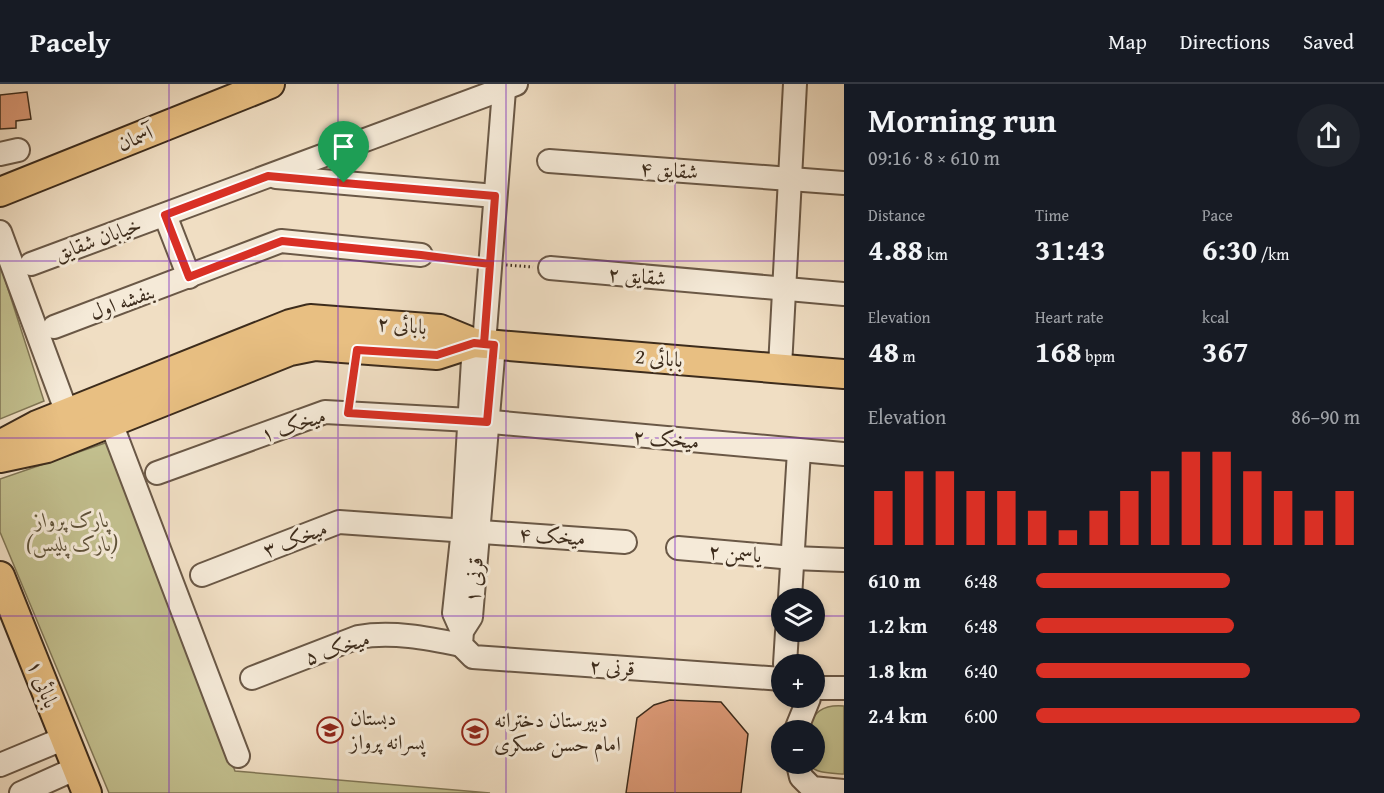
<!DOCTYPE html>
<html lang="en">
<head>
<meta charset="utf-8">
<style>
	:root { --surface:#171b24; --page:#20242c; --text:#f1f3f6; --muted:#9ea1a6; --line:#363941; --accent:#d93025 }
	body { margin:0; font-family:"Gentium Book Plus",Amiri,serif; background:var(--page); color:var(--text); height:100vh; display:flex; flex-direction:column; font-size:22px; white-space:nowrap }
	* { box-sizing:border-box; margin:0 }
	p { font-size:20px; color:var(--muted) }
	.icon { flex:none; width:33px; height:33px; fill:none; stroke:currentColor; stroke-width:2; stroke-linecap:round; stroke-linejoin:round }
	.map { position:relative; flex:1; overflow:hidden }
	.panel { display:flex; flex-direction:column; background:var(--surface); width:540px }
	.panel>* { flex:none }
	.controls { position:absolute; left:771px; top:504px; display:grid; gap:12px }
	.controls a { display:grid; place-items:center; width:54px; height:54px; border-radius:50%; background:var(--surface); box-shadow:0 3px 9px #0003; font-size:30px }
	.pin { position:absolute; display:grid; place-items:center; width:51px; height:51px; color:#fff; margin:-62px -26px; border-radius:50% 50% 50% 0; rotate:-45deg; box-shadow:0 0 6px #0007 }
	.pin .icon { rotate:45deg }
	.round { display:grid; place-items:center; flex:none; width:63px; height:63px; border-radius:32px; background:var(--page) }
	.headline { display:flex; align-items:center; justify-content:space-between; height:102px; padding:0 24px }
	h1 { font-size:33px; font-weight:800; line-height:45px }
	.metrics { display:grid; grid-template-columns:repeat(3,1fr); gap:9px; height:102px; padding:6px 24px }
	.metrics div { display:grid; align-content:center }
	.metrics b { font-size:30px; font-weight:800 }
	.metrics small { font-size:16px; font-weight:400 }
	.metrics p { font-size:16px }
	.chart { height:168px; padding:12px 24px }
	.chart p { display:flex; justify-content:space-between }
	.chart svg { width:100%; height:108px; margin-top:6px; stroke:var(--accent); stroke-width:6 }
	ul { padding:0 24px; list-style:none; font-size:20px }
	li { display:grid; grid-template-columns:96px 72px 1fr; align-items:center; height:45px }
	li i { height:15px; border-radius:8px; background:var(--accent) }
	header { display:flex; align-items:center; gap:36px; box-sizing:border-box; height:84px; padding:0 30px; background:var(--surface); border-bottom:2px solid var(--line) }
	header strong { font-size:28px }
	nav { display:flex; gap:33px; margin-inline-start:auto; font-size:21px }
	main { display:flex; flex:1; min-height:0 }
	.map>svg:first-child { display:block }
	.green { fill:#c2bf8e; stroke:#807655; stroke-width:1.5 }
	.building { fill:#db9976; stroke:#3d2c1c; stroke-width:1.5 }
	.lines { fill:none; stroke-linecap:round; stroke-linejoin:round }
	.minor-casing { stroke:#6a5846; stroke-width:26 }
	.major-casing { stroke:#3d2c1c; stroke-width:32 }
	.path { stroke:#3d2c1c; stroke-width:3; stroke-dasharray:1.5 3; stroke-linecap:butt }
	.minor { stroke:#f5ead8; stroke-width:22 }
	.major { stroke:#e8bf82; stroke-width:28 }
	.route-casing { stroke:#fff; stroke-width:12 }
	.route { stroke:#d93025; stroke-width:8 }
	.grid { fill:none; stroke:#7b2cbf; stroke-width:1.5; stroke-opacity:0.55 }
	.labels { text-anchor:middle; stroke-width:6; stroke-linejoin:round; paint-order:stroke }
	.street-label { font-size:21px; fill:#3d2c1c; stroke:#f5ead8 }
	.park-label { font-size:21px; font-style:italic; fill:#5e5138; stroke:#f5ead8 }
	.poi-label { font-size:21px; fill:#3d2c1c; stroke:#f5ead8; text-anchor:start }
</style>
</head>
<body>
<header>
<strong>Pacely</strong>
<nav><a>Map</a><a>Directions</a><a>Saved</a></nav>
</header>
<main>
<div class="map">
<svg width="844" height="709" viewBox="0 0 844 709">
	<rect width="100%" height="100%" fill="#f0dec3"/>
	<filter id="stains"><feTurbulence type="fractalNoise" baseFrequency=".00333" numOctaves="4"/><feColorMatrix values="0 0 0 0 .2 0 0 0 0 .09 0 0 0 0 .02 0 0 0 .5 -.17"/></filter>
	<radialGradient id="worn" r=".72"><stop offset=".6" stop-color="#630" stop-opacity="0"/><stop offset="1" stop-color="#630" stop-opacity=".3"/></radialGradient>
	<g class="green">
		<path d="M 0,180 L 44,317 L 0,335 Z"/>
		<path d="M 108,358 L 235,687 L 490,709 L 109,709 L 0,448 L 0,395 Z"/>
		<path d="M 844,622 L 844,690 C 831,689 816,690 808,680 L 814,680 L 814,646 L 804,646 C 815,629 821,620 844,622 Z"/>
	</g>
	<g class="building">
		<path d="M 27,8 L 31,35 L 16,37 L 16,44 L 0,45 L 0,11 Z"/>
		<path d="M 670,616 L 721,618 L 748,650 L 741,709 L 626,709 L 637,634 L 654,621 Z"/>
	</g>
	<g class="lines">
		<g class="minor-casing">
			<g id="minor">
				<path d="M 0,70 L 18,66"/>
				<path d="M 549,77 L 844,99"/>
				<path d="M 276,93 L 495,112"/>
				<path d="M 165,131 L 189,193"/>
				<path d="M 0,148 L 67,329"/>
				<path d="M 31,180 L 516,0"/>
				<path d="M 550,184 L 844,210"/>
				<path d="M 54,243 L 281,157 L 421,171"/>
				<path d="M 484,260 L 504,6"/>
				<path d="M 494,261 L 471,533 L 462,547 L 461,561 L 473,573 L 782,595"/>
				<path d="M 780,283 L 795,0"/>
				<path d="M 111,339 L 238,672"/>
				<path d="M 157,389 L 325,328 L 470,336 L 844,370"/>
				<path d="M 678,464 L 793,474 L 844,476"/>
				<path d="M 202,491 L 339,438 L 625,458"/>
				<path d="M 790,514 L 799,367"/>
				<path d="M 462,547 L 454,529 L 463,445 L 474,259"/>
				<path d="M 785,580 L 787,548"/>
				<path d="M 252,594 L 358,553 C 392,547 427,554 461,561"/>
				<path d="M 814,605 L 816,604 L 844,604"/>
				<path d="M 796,646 L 809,614"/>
				<path d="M 798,680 L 801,693 L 812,704 L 844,707"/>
				<path d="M 0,681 L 65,654"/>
				<path d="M 21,709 L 77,684"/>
			</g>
		</g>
		<g class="major-casing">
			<g id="major">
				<path d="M 0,108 L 270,0"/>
				<path d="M 0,361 L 37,341 L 290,240 L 310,235 L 440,245 L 474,259 L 844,290"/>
				<path d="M 0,374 L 47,364 L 290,267 L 315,262 L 437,271 L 474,259"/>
				<path d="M 0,492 L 87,709"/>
			</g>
		</g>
		<g class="path">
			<path d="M 438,173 L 473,178"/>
			<path d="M 506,181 L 533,183"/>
			<path d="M 351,312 L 354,286"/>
		</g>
		<use href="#minor" class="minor"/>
		<use href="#major" class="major"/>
	</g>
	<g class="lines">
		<g class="route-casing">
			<path id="route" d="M 344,99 L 495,112 L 484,260 L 474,259 L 437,271 L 357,266 L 348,329 L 487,338 L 494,261 L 484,260 L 490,180 L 421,171 L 282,157 L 189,193 L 165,131 L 268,92 L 344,99"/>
		</g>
		<use href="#route" class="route"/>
	</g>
	<path class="grid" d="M 169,0 L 169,709M 338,0 L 338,709M 506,0 L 506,709M 675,0 L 675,709M 0,177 L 844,177M 0,354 L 844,354M 0,532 L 782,532M 814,532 L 844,532"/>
	<defs>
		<g id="school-ring" transform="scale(1.35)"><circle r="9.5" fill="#f5ead8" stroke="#8f2418" stroke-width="1.5"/><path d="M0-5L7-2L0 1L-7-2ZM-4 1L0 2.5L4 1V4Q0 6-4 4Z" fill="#8f2418"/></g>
	</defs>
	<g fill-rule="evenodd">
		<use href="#school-ring" x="330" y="646"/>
		<use href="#school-ring" x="475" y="648"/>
	</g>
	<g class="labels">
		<g class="street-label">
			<text transform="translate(135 54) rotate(-22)" y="7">آسمان</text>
			<text transform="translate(669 86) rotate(4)" y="7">شقایق ۴</text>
			<text transform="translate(98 155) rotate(-20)" y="7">خیابان شقایق</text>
			<text transform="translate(637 192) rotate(5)" y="7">شقایق ۲</text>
			<text transform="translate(122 218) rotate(-20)" y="7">بنفشه اول</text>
			<text transform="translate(402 241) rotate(5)" y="7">بابائی ۲</text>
			<text transform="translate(659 274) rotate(5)" y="7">بابائی 2</text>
			<text transform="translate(293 341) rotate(-18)" y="7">میخک ۱</text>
			<text transform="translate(666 355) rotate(5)" y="7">میخک ۲</text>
			<text transform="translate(552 452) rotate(4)" y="7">میخک ۴</text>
			<text transform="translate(295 455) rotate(-21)" y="7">میخک ۳</text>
			<text transform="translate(735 469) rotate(5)" y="7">یاسمن ۲</text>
			<text transform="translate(474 496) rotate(-85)" y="7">قرنی ۱</text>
			<text transform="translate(337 564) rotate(-18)" y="7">میخک ۵</text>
			<text transform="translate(612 583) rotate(4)" y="7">قرنی ۲</text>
			<text transform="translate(43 600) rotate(68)" y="7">بابائی ۱</text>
		</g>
		<g class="park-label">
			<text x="72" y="443">پارک پرواز<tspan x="72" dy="24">(پارک پلیس)</tspan></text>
		</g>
		<g class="poi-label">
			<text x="350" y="641">دبستان<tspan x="350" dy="24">پسرانه پرواز</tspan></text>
			<text x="494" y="643">دبیرستان دخترانه<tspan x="494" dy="24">امام حسن عسکری</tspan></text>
		</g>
	</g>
	<rect width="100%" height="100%" filter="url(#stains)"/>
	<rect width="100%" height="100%" fill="url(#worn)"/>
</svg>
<div class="controls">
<a><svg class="icon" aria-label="layers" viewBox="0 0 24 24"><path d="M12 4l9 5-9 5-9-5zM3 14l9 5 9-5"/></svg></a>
<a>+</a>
<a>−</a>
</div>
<div class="pin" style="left:344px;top:99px;background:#1e9e55"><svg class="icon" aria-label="arrive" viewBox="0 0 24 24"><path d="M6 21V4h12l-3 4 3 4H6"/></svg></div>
</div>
<section class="panel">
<div class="headline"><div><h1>Morning run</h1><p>09:16 · 8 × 610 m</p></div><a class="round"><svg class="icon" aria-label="share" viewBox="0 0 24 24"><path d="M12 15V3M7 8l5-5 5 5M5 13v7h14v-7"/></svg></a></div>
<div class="metrics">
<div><p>Distance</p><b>4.88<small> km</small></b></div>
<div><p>Time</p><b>31:43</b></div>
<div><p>Pace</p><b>6:30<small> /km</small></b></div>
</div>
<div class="metrics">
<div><p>Elevation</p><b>48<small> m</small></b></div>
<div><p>Heart rate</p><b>168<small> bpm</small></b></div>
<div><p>kcal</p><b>367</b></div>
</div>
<div class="chart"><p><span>Elevation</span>86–90 m</p>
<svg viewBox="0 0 160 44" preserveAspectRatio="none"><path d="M5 44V22M15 44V14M25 44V14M35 44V22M45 44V22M55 44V30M65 44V38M75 44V30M85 44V22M95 44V14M105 44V6M115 44V6M125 44V14M135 44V22M145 44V30M155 44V22"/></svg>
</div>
<ul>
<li><b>610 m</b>6:48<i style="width:60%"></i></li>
<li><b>1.2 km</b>6:48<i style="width:61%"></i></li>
<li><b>1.8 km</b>6:40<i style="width:66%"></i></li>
<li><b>2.4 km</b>6:00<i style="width:100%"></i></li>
</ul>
</section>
</main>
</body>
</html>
